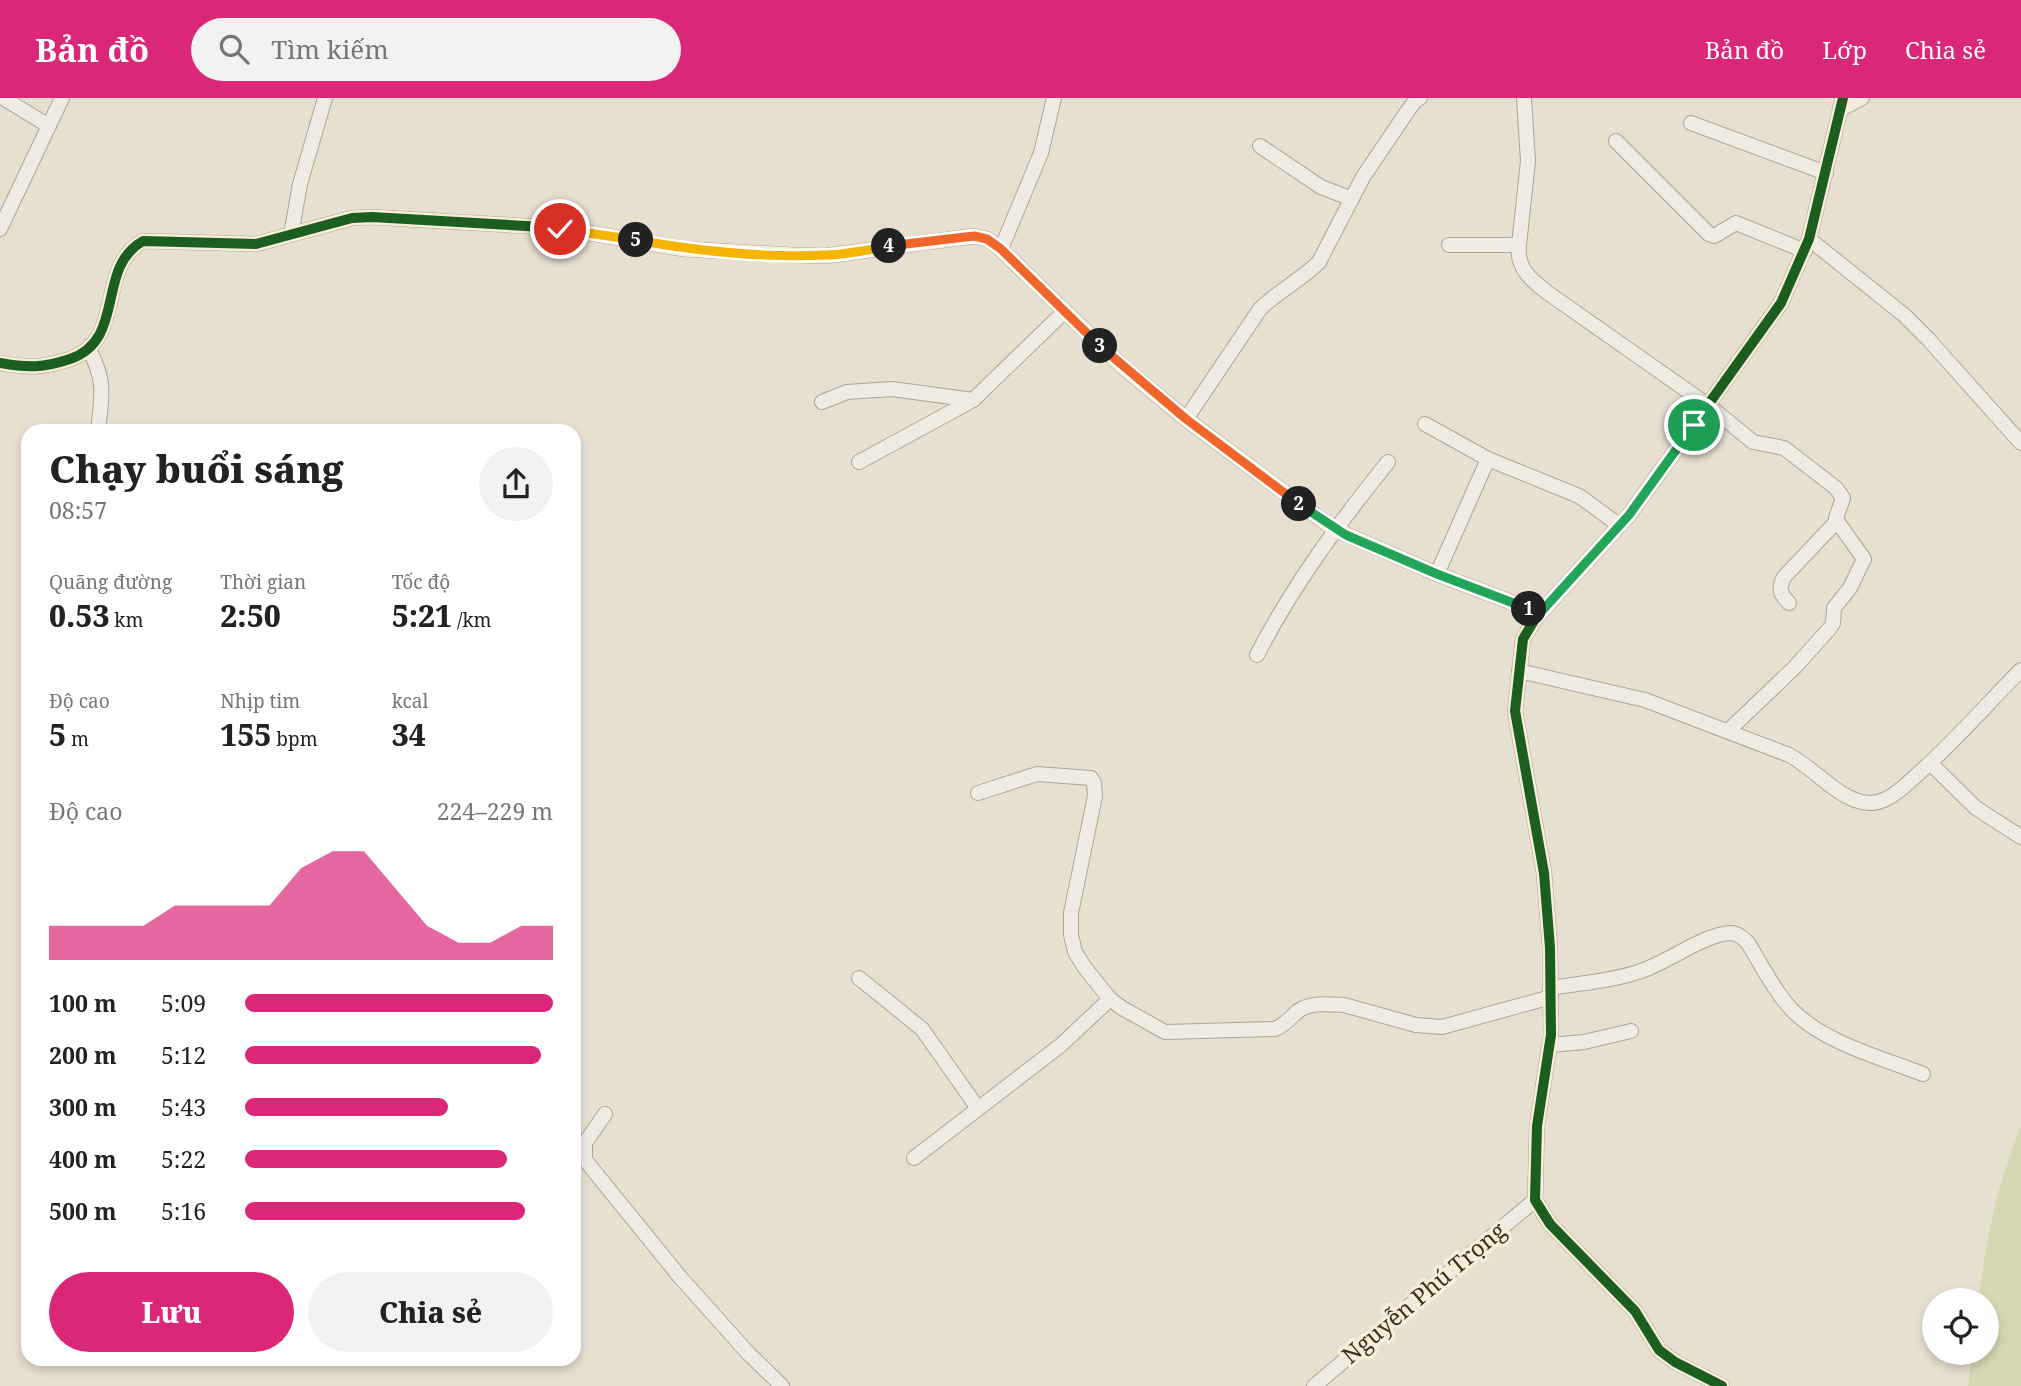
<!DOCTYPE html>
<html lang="vi">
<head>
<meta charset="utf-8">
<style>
	:root { --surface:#fff; --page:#f2f2f2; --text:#222; --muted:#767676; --accent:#db2777 }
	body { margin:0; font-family:"Noto Serif",serif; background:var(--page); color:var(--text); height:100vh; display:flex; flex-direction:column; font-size:26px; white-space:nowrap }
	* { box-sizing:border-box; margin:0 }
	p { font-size:23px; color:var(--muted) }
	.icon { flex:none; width:38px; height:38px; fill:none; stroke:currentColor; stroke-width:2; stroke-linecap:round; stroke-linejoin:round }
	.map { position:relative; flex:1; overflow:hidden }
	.sheet { position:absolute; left:21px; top:326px; width:560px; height:942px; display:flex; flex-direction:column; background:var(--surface); border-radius:21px; box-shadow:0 4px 10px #0003 }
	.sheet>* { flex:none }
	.controls { position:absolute; left:1922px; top:1190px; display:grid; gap:14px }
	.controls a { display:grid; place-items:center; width:77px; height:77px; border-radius:50%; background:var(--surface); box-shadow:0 4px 10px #0003; font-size:35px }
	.pin { position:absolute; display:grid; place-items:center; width:60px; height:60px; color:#fff; margin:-30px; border:4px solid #fff; border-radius:50%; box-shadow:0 2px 7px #0007 }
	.km { position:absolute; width:35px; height:35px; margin:-18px; border-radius:50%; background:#222; color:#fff; font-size:19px; line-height:35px; text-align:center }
	.round { display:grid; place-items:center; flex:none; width:74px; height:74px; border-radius:37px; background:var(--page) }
	.head { display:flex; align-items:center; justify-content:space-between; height:119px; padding:0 28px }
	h1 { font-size:38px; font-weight:800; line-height:52px }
	.metrics { display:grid; grid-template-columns:repeat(3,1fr); gap:10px; height:119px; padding:7px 28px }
	.metrics div { display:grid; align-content:center }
	.metrics b { font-size:30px; font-weight:800 }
	.metrics small { font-size:19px; font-weight:400 }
	.metrics p { font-size:19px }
	.chart { height:196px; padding:14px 28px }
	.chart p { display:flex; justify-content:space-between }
	.chart svg { width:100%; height:126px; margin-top:7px; fill:var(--accent); opacity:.7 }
	.cta { display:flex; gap:14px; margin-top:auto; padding:14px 28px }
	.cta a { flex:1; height:80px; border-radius:42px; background:var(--accent); color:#fff; font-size:28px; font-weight:800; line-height:80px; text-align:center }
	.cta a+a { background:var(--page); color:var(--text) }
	ul { padding:0 28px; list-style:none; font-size:23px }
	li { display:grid; grid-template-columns:112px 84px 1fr; align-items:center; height:52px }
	li i { height:18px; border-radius:9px; background:var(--accent) }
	header { display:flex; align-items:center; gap:42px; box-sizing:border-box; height:98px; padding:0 35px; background:var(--accent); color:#fff }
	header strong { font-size:33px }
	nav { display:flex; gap:38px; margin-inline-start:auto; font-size:24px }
	.search { width:490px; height:63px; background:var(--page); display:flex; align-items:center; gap:18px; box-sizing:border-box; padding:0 24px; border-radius:38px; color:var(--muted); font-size:26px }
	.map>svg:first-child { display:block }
	.green { fill:#d6d7b3 }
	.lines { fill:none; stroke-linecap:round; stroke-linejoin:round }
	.minor-casing { stroke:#ada599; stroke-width:16 }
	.minor { stroke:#efebe3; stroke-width:14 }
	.cycleway-casing { stroke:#f7eed8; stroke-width:15 }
	.cycleway { stroke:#1b5e20; stroke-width:10 }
	.split-1-casing { stroke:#fff; stroke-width:14 }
	.split-2-casing { stroke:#fff; stroke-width:14 }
	.split-3-casing { stroke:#fff; stroke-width:14 }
	.split-4-casing { stroke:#fff; stroke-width:14 }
	.split-5-casing { stroke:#fff; stroke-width:14 }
	.split-6-casing { stroke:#fff; stroke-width:14 }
	.split-1 { stroke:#22a559; stroke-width:9 }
	.split-2 { stroke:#22a559; stroke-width:9 }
	.split-3 { stroke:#f0652b; stroke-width:9 }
	.split-4 { stroke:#f0652b; stroke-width:9 }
	.split-5 { stroke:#f5b400; stroke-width:9 }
	.split-6 { stroke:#f5b400; stroke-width:9 }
	.labels { text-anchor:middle; stroke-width:7; stroke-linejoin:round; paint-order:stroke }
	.street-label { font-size:23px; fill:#3d2e20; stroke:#f7eed8 }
</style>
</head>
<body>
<header>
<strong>Bản đồ</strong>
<div class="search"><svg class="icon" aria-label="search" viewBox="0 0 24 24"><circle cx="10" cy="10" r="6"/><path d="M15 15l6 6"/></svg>Tìm kiếm</div>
<nav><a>Bản đồ</a><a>Lớp</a><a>Chia sẻ</a></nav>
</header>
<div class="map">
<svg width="2021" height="1288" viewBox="0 0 2021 1288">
	<rect width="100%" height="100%" fill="#e7e0d1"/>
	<path class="green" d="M 2021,1029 L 2021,1288 L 1968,1288 L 1972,1255 L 1986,1255 L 1986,1202 L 1979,1202 C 1985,1144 1998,1082 2021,1029 Z"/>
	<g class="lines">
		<g class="minor-casing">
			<g id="minor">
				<path d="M 3,0 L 49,28"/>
				<path d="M 1841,11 L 1862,0"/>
				<path d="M 1691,25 L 1826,75"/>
				<path d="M 1616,43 L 1709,136 L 1714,138 L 1736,125 L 1805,153"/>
				<path d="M 1260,48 L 1321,89 L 1352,101"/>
				<path d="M 0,131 L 62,0"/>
				<path d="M 291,137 L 300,86 L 325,0"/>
				<path d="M 1809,141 L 1904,217 L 1929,242 L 2021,345"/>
				<path d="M 1449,147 L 1519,147 L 1528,63 L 1524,0"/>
				<path d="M 1519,147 C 1516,170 1531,182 1548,195 L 1709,308 L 1753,344 L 1784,350 L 1836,390 L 1843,400 L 1836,420 L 1837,423"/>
				<path d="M 1001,151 L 1041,55 L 1054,0"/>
				<path d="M 89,251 C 106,284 102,298 98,332"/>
				<path d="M 0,265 C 28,270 43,270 70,261 C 127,241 95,170 143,143 L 256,146 L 352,120 L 372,119 L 560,130 L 684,151 L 793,157 L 825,158 L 974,138 L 987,141 L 997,148 L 1123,269 L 1186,321 L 1334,431 L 1437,476 L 1540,515"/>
				<path d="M 822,304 L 847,294 L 892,291 L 973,302"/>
				<path d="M 1186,321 L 1260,211 C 1278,193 1301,182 1319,164 L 1363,79 L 1407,14 L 1415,3 L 1420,0"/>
				<path d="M 1425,326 L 1488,361 L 1579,398 L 1619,427"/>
				<path d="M 859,364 L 973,302 L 1064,214"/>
				<path d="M 1437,476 L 1488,361"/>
				<path d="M 1257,557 C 1293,487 1339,425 1388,364"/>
				<path d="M 1519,573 L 1645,602 L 1789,657 C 1812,669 1830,692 1855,702 C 1865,706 1876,706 1886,701 C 1899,695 1909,684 1919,675 C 1955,643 1987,606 2021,572"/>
				<path d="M 1728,633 L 1795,569 L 1830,530 L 1833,525 L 1834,510 L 1850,490 L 1864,461 L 1837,423 L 1784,479 C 1778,491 1780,496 1789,505"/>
				<path d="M 1930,665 L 1976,710 L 2021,739"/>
				<path d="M 978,695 L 1037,676 L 1091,680 L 1094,685 L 1095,698 L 1071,815 L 1071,837 L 1075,854 L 1085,870 L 1110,901 L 1122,910 L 1165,934 L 1275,931 C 1285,927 1290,920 1298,913 C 1310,904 1329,906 1344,907 L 1416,927 L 1442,929 L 1551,899"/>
				<path d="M 859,880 L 922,931 L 977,1009"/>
				<path d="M 1551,890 C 1580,885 1613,883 1641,873 C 1666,865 1705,836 1730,835 C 1738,835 1743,840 1748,845 C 1762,868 1775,894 1793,913 C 1825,945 1882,960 1923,976"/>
				<path d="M 1550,947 L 1584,944 L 1631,933"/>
				<path d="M 605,1016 L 585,1045 L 585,1062 L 680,1179 L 747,1254 L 782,1288"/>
				<path d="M 914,1060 L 1061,947 L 1110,901"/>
				<path d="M 1314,1288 L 1535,1102"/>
				<path d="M 1722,1288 L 1675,1264 L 1659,1252 L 1635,1213 L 1550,1126 L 1535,1102 L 1537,1028 L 1551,937 L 1550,850 L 1544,775 L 1515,613 L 1523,541 L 1535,521 L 1629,417 L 1781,205 L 1809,141 L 1843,0"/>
			</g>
		</g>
		<use href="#minor" class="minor"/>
		<g class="cycleway-casing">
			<g id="cycleway">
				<path d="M 0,265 C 28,270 43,270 70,261 C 127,241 95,170 143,143 L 256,146 L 352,120 L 372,119 L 560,130 L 684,151 L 793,157 L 825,158 L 974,138 L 987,141 L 997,148 L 1123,269 L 1186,321 L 1334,431 L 1437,476 L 1540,515"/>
				<path d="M 1722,1288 L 1675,1264 L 1659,1252 L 1635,1213 L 1550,1126 L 1535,1102 L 1537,1028 L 1551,937 L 1550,850 L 1544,775 L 1515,613 L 1523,541 L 1535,521 L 1629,417 L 1781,205 L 1809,141 L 1843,0"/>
			</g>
		</g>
		<use href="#cycleway" class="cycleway"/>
	</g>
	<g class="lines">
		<g class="split-1-casing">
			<path id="split-1" d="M 1529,511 L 1540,515 L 1629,417 L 1694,327"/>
		</g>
		<g class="split-2-casing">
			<path id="split-2" d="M 1299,406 L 1346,437 L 1437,476 L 1529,511"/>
		</g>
		<g class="split-3-casing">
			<path id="split-3" d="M 1100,248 L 1186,321 L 1299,406"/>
		</g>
		<g class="split-4-casing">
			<path id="split-4" d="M 889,148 L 974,138 L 987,141 L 1001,151 L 1100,248"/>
		</g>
		<g class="split-5-casing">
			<path id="split-5" d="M 636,142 C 697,153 762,160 825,157 C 846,157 868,152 889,148"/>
		</g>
		<g class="split-6-casing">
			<path id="split-6" d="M 560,131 L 636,142"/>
		</g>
		<use href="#split-1" class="split-1"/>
		<use href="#split-2" class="split-2"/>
		<use href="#split-3" class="split-3"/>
		<use href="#split-4" class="split-4"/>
		<use href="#split-5" class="split-5"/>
		<use href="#split-6" class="split-6"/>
	</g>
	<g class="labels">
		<g class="street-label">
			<text transform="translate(1424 1195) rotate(-40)" y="8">Nguyễn Phú Trọng</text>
		</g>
	</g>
</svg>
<div class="controls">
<a><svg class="icon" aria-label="locate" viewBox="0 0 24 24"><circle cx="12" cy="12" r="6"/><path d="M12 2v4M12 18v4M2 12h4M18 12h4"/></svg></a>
</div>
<div class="pin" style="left:1694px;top:327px;background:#1e9e55"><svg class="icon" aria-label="arrive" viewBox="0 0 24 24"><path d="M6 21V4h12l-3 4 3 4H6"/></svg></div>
<div class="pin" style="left:560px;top:131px;background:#d93025"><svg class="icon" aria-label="check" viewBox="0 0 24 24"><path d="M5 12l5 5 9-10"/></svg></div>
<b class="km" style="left:1529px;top:511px">1</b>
<b class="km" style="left:1299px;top:406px">2</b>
<b class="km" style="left:1100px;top:248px">3</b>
<b class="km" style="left:889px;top:148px">4</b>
<b class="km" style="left:636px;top:142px">5</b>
<section class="sheet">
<div class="head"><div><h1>Chạy buổi sáng</h1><p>08:57</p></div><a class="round"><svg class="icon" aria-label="share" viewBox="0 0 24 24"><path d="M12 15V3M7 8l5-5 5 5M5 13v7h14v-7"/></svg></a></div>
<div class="metrics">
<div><p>Quãng đường</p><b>0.53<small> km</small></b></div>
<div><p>Thời gian</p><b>2:50</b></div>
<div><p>Tốc độ</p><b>5:21<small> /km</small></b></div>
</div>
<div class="metrics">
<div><p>Độ cao</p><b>5<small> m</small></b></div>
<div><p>Nhịp tim</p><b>155<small> bpm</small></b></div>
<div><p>kcal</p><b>34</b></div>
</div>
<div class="chart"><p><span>Độ cao</span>224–229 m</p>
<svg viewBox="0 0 160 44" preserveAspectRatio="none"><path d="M0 44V32L10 32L20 32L30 32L40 25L50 25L60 25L70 25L80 12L90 6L100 6L110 19L120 32L130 38L140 38L150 32L160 32V44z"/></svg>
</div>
<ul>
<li><b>100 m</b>5:09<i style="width:100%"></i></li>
<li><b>200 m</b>5:12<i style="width:96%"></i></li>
<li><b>300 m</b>5:43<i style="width:66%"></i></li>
<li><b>400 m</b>5:22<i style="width:85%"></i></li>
<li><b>500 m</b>5:16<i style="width:91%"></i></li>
</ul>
<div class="cta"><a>Lưu</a><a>Chia sẻ</a></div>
</section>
</div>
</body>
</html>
